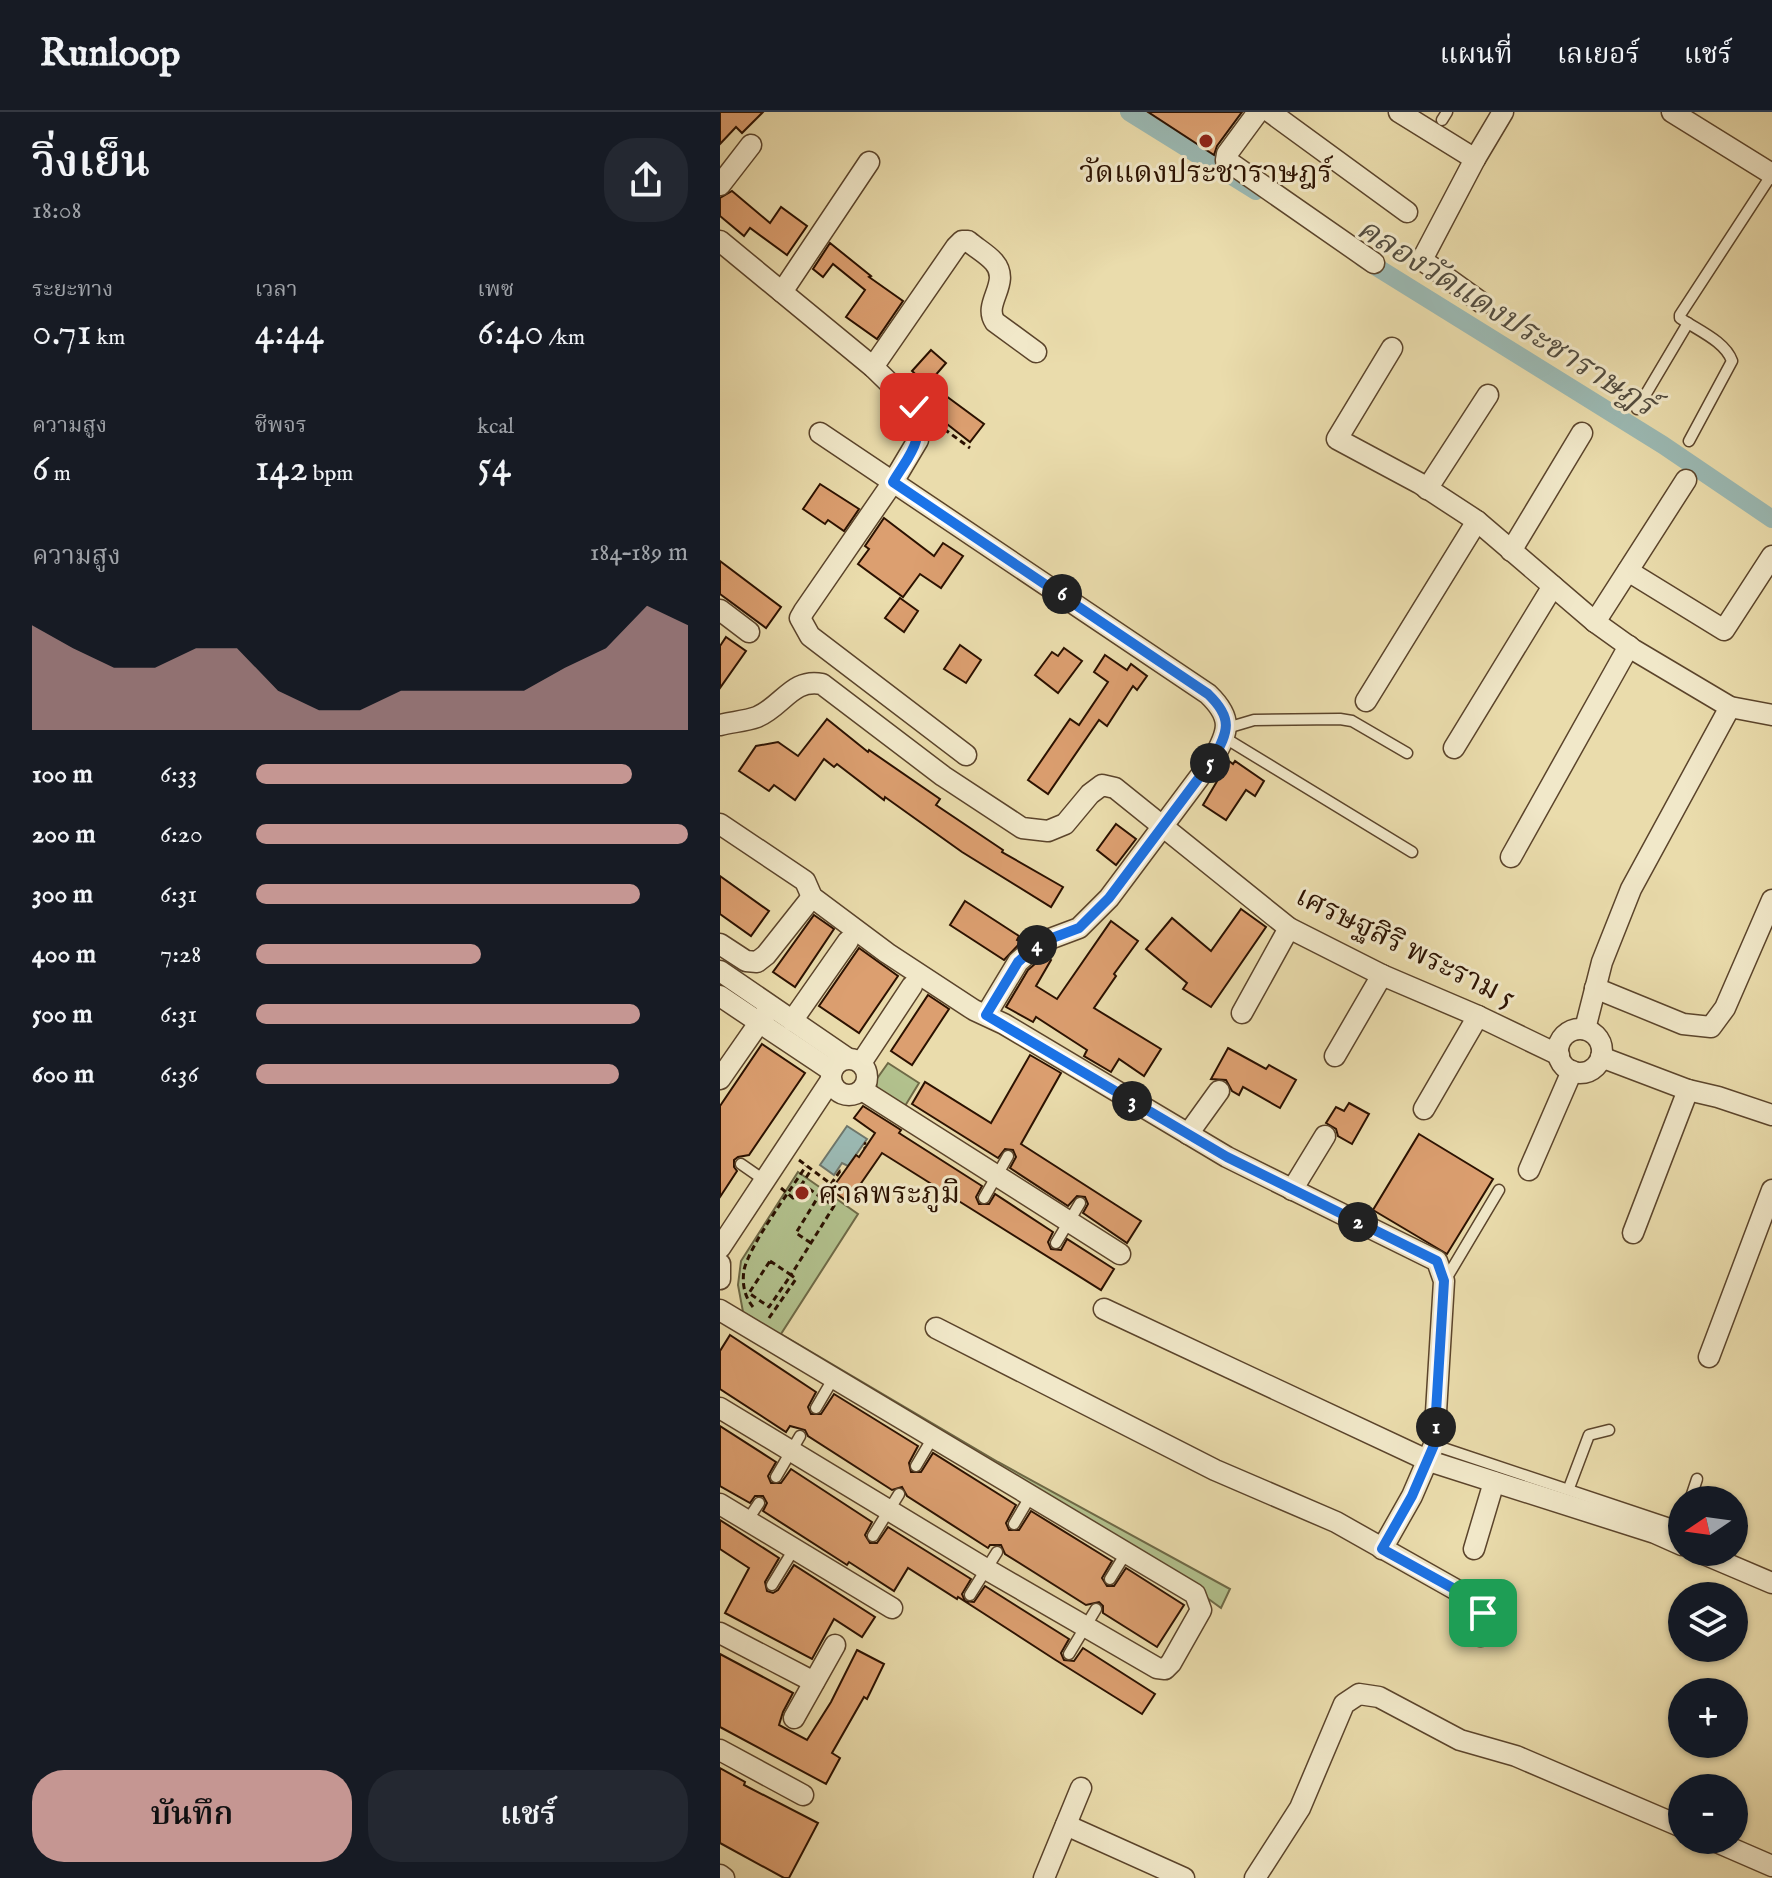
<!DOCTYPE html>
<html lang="th">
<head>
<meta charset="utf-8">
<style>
	:root { --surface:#171b24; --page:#242831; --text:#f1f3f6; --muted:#9ea1a6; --line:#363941; --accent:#c59692 }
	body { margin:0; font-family:"IM FELL English","Noto Serif Thai",serif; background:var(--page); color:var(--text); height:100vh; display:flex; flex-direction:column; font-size:30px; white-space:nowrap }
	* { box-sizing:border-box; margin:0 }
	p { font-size:26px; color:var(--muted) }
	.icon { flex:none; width:44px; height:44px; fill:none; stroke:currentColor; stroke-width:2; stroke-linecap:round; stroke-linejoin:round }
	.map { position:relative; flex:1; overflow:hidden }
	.drawer { display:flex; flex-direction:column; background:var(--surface); width:720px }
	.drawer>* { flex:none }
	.needle { width:52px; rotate:257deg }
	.fabs { position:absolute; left:948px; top:1374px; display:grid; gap:16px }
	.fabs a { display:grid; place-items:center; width:80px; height:80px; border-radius:50%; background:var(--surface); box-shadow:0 2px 6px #0004; font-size:40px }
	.pin { position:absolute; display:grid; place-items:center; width:68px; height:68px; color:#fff; margin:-34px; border-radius:16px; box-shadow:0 4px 12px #0006 }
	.km { position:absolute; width:40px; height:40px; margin:-20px; border-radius:50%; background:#222; color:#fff; font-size:22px; line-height:40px; text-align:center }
	.round { display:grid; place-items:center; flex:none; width:84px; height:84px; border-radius:32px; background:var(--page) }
	.overview { display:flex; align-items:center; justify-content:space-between; height:136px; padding:0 32px }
	h1 { font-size:44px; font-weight:600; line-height:60px }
	.metrics { display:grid; grid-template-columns:repeat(3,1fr); gap:12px; height:136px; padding:8px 32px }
	.metrics div { display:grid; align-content:center }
	.metrics b { font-size:40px; font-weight:600 }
	.metrics small { font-size:22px; font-weight:400 }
	.metrics p { font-size:22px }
	.chart { height:224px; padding:16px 32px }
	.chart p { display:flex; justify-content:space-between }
	.chart svg { width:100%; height:144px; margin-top:8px; fill:var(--accent); opacity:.7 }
	.button { display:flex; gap:16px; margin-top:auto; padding:16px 32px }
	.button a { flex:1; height:92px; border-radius:32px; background:var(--accent); color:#111; font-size:32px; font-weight:600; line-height:92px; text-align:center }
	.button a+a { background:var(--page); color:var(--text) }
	ul { padding:0 32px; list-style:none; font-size:26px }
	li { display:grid; grid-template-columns:128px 96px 1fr; align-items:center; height:60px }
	li i { height:20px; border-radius:10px; background:var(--accent) }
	header { display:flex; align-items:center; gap:48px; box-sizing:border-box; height:112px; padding:0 40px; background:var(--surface); border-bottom:2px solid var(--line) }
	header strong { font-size:38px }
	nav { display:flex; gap:44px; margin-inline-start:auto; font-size:28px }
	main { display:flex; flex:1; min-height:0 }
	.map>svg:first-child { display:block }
	.green { fill:#b2c18d; stroke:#6e6946; stroke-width:2 }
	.water { fill:#9bb9b3; stroke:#6e766b; stroke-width:2 }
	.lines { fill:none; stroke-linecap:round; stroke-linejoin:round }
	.canal { stroke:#9bb9b3; stroke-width:18 }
	.building { fill:#dc9f70; stroke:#2b1100; stroke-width:2 }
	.service-casing { stroke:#5b442b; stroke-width:13 }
	.minor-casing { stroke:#5b442b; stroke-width:23 }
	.path { stroke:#2b1100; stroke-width:3; stroke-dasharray:6 4; stroke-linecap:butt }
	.service { stroke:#f1e8c9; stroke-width:10 }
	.minor { stroke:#f1e8c9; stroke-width:20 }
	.route-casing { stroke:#fff; stroke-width:16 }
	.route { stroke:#1a73e8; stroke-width:10 }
	.poi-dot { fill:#8f2418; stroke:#f1e8c9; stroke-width:3 }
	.labels { text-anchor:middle; stroke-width:6; stroke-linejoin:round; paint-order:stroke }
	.poi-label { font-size:30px; fill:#2b1100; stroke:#f1e8c9 }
	.street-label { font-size:30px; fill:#2b1100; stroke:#f1e8c9 }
	.water-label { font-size:32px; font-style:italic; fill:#524c3f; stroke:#f1e8c9 }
</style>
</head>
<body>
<header>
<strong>Runloop</strong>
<nav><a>แผนที่</a><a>เลเยอร์</a><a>แชร์</a></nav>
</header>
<main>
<section class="drawer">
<div class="overview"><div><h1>วิ่งเย็น</h1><p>18:08</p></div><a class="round"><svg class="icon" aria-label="share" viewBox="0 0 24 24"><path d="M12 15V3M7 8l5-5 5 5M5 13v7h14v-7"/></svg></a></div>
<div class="metrics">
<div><p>ระยะทาง</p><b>0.71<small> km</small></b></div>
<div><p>เวลา</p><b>4:44</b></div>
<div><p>เพซ</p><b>6:40<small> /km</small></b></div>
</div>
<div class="metrics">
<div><p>ความสูง</p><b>6<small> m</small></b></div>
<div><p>ชีพจร</p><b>142<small> bpm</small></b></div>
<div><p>kcal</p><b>54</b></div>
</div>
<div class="chart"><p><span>ความสูง</span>184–189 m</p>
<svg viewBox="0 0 160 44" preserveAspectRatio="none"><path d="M0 44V12L10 19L20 25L30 25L40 19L50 19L60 32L70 38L80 38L90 32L100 32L110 32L120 32L130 25L140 19L150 6L160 12V44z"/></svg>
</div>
<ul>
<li><b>100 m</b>6:33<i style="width:87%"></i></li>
<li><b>200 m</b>6:20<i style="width:100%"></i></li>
<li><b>300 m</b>6:31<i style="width:89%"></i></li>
<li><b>400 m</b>7:28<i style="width:52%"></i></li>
<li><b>500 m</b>6:31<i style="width:89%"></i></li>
<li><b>600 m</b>6:36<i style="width:84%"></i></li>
</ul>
<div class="button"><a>บันทึก</a><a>แชร์</a></div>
</section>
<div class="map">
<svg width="1052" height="1766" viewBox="0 0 1052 1766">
	<rect width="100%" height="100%" fill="#eadcac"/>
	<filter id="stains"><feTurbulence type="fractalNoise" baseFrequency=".0025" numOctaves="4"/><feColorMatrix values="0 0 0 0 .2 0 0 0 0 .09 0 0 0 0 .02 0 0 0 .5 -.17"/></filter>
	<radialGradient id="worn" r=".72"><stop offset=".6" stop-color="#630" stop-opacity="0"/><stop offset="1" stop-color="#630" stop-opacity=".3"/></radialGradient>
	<g class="green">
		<path d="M 168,951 L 199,971 L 185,994 L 157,977 L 156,968 Z"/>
		<path d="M 78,1060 L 138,1102 L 61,1222 L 278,1350 L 510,1477 L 501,1496 L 472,1475 L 23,1200 L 18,1173 L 21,1149 Z"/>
	</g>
	<path class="water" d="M 127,1014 L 147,1027 L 128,1054 L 122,1051 L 114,1063 L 100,1053 Z"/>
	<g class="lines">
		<g class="canal">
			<path d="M 409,0 L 536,79"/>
			<path d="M 642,146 L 943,333 L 1052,407"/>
		</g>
	</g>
	<g class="building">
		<path d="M 0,0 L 43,0 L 22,21 L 16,15 L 0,32 Z"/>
		<path d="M 428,0 L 522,0 L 497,34 L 494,43 Z"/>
		<path d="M 12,79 L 50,111 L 61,95 L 87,114 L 67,143 L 30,116 L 24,124 L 0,104 L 0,86 Z"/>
		<path d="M 110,131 L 151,164 L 149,165 L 183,189 L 157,227 L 126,205 L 145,178 L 113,152 L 103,165 L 93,157 Z"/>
		<path d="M 211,238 L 226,251 L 207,273 L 192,259 Z"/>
		<path d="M 218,278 L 264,312 L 250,330 L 209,298 L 207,292 Z"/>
		<path d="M 100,372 L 139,397 L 124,419 L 108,408 L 105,412 L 83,397 Z"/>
		<path d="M 164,406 L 214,444 L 223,431 L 243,444 L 221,476 L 200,462 L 183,485 L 138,452 L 149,437 L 145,434 Z"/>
		<path d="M 0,449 L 61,495 L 46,516 L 0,482 Z"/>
		<path d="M 180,486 L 198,499 L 184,520 L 165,506 Z"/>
		<path d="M 6,525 L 26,539 L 0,576 L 0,534 Z"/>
		<path d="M 240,533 L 261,548 L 246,571 L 224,557 Z"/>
		<path d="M 344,536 L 362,549 L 338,581 L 315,563 L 332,540 L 338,544 Z"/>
		<path d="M 385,543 L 407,558 L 411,552 L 427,564 L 417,578 L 413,574 L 387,614 L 379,608 L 328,682 L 308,668 L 350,607 L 359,613 L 388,570 L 374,560 Z"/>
		<path d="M 107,607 L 148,640 L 149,638 L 220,687 L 216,693 L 283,738 L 282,740 L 343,775 L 331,795 L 242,740 L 165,685 L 164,688 L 117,652 L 114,655 L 104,647 L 75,688 L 54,673 L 49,679 L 19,659 L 36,634 L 58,630 L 78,644 Z"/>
		<path d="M 509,649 L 513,652 L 515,649 L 544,669 L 535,684 L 526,678 L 506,708 L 483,693 Z"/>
		<path d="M 396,712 L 416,727 L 396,753 L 377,738 Z"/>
		<path d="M 0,764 L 49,799 L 31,824 L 0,802 Z"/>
		<path d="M 245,789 L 299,824 L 297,828 L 301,830 L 284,848 L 230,813 Z"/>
		<path d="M 521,797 L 546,815 L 491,895 L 463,877 L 467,871 L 426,837 L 452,806 L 491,839 Z"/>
		<path d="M 94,803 L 114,817 L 75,875 L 53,860 Z"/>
		<path d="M 391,809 L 418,829 L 394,862 L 396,864 L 374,896 L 441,937 L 424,964 L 399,947 L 391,960 L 364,944 L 367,938 L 316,905 L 313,910 L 286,895 L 308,858 L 324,844 L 331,848 L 316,874 L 337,887 Z"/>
		<path d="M 139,836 L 178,864 L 139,921 L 99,894 Z"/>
		<path d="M 208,883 L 229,897 L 192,953 L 171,939 Z"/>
		<path d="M 42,932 L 85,961 L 29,1043 L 18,1045 L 14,1048 L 14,1055 L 17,1059 L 0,1085 L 0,994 Z"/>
		<path d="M 508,936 L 546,957 L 549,953 L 576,968 L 560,996 L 523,975 L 519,983 L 512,979 L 506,968 L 491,967 Z"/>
		<path d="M 310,943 L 341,961 L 301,1032 L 421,1109 L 407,1131 L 363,1101 L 368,1092 L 365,1085 L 357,1084 L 348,1094 L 290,1056 L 296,1045 L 293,1038 L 285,1037 L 278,1046 L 192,992 L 205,970 L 271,1011 Z"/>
		<path d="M 629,991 L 649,1002 L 632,1032 L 618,1024 L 616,1017 L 606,1011 L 616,995 L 624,999 Z"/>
		<path d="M 143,994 L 181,1018 L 179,1021 L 262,1074 L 256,1085 L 259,1092 L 269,1092 L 275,1082 L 333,1120 L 328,1130 L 331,1137 L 341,1138 L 347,1127 L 394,1157 L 381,1178 L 162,1041 L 128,1090 L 111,1078 L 136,1043 L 139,1045 L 155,1021 L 134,1006 Z"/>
		<path d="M 699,1022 L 773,1067 L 727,1142 L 653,1098 Z"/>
		<path d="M 10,1223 L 96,1280 L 88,1295 L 91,1302 L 101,1302 L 114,1282 L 198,1334 L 189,1351 L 191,1360 L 201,1360 L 213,1341 L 296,1393 L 286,1411 L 289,1418 L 299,1418 L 311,1399 L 392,1449 L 382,1466 L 387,1474 L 394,1474 L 406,1456 L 464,1493 L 437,1535 L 383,1501 L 383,1494 L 379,1490 L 366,1493 L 285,1442 L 281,1433 L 270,1433 L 268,1436 L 187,1384 L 182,1375 L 172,1378 L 88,1324 L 85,1318 L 70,1314 L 66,1320 L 0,1277 L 0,1239 Z"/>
		<path d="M 0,1314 L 56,1350 L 48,1364 L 51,1371 L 61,1371 L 71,1357 L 152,1410 L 145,1423 L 150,1431 L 157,1431 L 168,1415 L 251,1467 L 242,1482 L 245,1489 L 254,1490 L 265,1474 L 349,1527 L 341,1541 L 344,1548 L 354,1549 L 363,1536 L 435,1582 L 422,1602 L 334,1547 L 263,1501 L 238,1485 L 237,1487 L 188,1456 L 174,1479 L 129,1450 L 127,1453 L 43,1399 L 47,1391 L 43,1384 L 35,1384 L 30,1391 L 0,1374 Z"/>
		<path d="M 0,1408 L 59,1446 L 45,1470 L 47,1479 L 53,1481 L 58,1478 L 74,1453 L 155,1505 L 142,1525 L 114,1507 L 92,1547 L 5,1501 L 29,1456 L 0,1437 Z"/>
		<path d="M 137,1538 L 164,1552 L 147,1587 L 144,1585 L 112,1641 L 120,1646 L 106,1672 L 0,1615 L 0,1542 L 73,1581 L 63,1600 L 59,1613 L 87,1628 L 111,1590 Z"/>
		<path d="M 0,1656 L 25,1670 L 24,1673 L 98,1711 L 69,1766 L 64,1766 L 0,1731 Z"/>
	</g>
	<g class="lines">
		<g class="service-casing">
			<g id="service">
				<path d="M 722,8 L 727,0"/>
				<path d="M 917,297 L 968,211"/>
				<path d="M 969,329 L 1012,249 C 1005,229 977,218 960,206 L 960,203 L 1052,62"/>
				<path d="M 507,616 L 534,608 L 620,607 L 632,609 L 687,641"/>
				<path d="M 505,626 L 692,740"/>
				<path d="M 21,1052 L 44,1068"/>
				<path d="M 264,1086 L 288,1044"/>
				<path d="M 336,1131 L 360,1091"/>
				<path d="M 726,1167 L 779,1078"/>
				<path d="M 96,1296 L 113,1267"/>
				<path d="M 714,1333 L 962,1416"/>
				<path d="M 196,1354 L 212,1327"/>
				<path d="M 56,1365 L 80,1324"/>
				<path d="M 849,1376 L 869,1323 L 889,1318"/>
				<path d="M 970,1388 L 977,1367"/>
				<path d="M 27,1409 L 39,1391"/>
				<path d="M 294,1412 L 310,1385"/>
				<path d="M 153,1424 L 179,1382"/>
				<path d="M 390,1467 L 406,1441"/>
				<path d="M 52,1473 L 74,1437"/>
				<path d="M 250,1483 L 277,1440"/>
				<path d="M 349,1542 L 376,1497"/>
			</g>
		</g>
		<g class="minor-casing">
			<g id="minor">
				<path d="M 538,0 L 507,42 L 506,48 L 654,151"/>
				<path d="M 550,0 L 687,100"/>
				<path d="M 679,0 L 755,47 L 783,0"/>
				<path d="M 952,0 L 1052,62"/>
				<path d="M 755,47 L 704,144 L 706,151 L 712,155 L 762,191"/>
				<path d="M 0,73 L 31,33"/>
				<path d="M 0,129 L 153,255 L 194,295 L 199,312 L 198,328 L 173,370 L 488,582 C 513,606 509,619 493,647 L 389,786 L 359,816 L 319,831 L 298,850 L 266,903"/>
				<path d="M 62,180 L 149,50"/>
				<path d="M 672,236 L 617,327 L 699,371 L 757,409 L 875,510 L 914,538 L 1010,595 L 1052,603"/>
				<path d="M 153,255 L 236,135 L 242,129 L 248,129 C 256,136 267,142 274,150 C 292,171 262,191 275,210 L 316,240"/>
				<path d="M 100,321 L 173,370 L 84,499 L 80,506 L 90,524 L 246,643"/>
				<path d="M 707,377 L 768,283"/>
				<path d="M 791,439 L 862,321"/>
				<path d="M 908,459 L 1004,518 L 1052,444"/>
				<path d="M 0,498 L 29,520"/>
				<path d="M 875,510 L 966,368"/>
				<path d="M 646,589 L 757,409"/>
				<path d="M 0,613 C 12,610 26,609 37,605 C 63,594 72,566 102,572 L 223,664 L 302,716 L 328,719 L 345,712 L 370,682 L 382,673 L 395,676 L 569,816 L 662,863 L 758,904 L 839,943"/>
				<path d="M 734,636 L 833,474"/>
				<path d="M 0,712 L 85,769 L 92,785 L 167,841 L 254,898 L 284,912 L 507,1045 L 717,1149 L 724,1169 L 714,1333 L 692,1384 L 662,1437"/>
				<path d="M 791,745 L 909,534"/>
				<path d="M 0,832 L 26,849 L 37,850 L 46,843 L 92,785"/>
				<path d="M 0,859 L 127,946"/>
				<path d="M 875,876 L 963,912 L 991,915 L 1005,896 L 1052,788"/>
				<path d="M 0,884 L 112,959"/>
				<path d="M 522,901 L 569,816"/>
				<path d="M 72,909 L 128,829"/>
				<path d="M 865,917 L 882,850 L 911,777 L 1010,595"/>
				<circle cx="860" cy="939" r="22"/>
				<path d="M 615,944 L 662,863"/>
				<path d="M 881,945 L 968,978 L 998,985 L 1052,1003"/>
				<circle cx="129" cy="965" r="18"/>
				<path d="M 141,951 L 192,874"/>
				<path d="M 0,967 L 46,901"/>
				<path d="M 142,978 L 400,1142"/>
				<path d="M 704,997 L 758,904"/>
				<path d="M 468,1022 L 499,979"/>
				<path d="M 809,1058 L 852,959"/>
				<path d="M 572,1078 L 605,1024"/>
				<path d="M 913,1121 L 968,978"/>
				<path d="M 0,1136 L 111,968"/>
				<path d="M 0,1152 L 0,1167"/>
				<path d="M 384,1197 L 709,1349 L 935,1421 L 962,1433"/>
				<path d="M 0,1198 L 475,1482 L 481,1498 L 451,1551 L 445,1557 L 437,1556 L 266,1457 L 0,1296"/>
				<path d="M 216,1216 L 495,1358 L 616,1410 L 756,1489 L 763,1501 L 761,1524"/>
				<path d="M 989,1245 L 1052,1078"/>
				<path d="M 0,1392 L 172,1496"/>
				<path d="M 754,1437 L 774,1370"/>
				<path d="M 979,1440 L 1052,1471"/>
				<path d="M 0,1521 L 94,1570"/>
				<path d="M 74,1606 L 115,1533"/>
				<path d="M 0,1638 L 83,1683"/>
				<path d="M 346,1713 L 464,1766"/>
				<path d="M 992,1728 L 1052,1754"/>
				<path d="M 0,1763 L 4,1766"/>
				<path d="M 324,1766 L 361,1676"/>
				<path d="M 535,1766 L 580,1696 L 624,1592 L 639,1582 L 659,1585 L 740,1628 L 796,1644 L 962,1715"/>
			</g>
		</g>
		<g class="path">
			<path d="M 216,311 L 250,336"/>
			<path d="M 144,1031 L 146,1032"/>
			<path d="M 144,1035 L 145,1036"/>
			<path d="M 79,1048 L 111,1072 L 120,1059 L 123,1061"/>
			<path d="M 61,1076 L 73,1086 L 91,1058"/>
			<path d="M 91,1131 L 76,1121 L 98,1085"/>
			<path d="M 50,1149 L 71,1163 L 49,1195 L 29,1181 Z"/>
			<path d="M 33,1195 C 24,1184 22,1171 24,1158 C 30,1132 70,1079 86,1054"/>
			<path d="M 49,1206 L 76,1167 L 71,1163 L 114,1094 L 82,1072"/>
		</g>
		<use href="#service" class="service"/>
		<use href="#minor" class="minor"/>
	</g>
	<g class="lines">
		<g class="route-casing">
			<path id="route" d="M 194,295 C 204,331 191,340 173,370 L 488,582 C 513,606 509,619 493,647 L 389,786 L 359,816 L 319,831 L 298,850 L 266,903 L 507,1045 L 717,1149 L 724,1169 L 714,1333 L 692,1384 L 662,1437 L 756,1489 L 763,1501"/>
		</g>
		<use href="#route" class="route"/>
	</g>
	<g class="poi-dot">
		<circle cx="486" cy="29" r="8"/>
		<circle cx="82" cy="1081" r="8"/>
	</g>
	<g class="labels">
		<g class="poi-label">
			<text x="486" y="70">วัดแดงประชาราษฎร์</text>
			<text x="98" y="1091" text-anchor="start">ศาลพระภูมิ</text>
		</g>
		<g class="street-label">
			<text transform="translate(686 834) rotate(26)" y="10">เศรษฐสิริ พระราม 5</text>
		</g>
		<g class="water-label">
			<text transform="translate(787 204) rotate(32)" y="11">คลองวัดแดงประชาราษฎร์</text>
		</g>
	</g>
	<rect width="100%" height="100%" filter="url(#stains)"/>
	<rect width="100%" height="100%" fill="url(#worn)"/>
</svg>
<div class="fabs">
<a><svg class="needle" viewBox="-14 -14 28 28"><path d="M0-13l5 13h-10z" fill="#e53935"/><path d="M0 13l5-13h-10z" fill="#9ea1a6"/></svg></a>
<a><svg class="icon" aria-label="layers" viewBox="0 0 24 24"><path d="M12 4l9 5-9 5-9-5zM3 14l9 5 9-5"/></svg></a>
<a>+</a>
<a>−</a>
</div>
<div class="pin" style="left:763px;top:1501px;background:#1e9e55"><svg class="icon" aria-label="arrive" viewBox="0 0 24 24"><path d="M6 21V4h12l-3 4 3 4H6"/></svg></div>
<div class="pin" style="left:194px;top:295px;background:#d93025"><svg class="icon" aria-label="check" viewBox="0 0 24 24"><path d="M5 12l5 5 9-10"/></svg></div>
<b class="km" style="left:716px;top:1315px">1</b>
<b class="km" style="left:638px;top:1110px">2</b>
<b class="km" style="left:412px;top:989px">3</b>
<b class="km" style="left:317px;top:833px">4</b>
<b class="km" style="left:490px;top:651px">5</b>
<b class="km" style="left:342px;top:482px">6</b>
</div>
</main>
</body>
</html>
